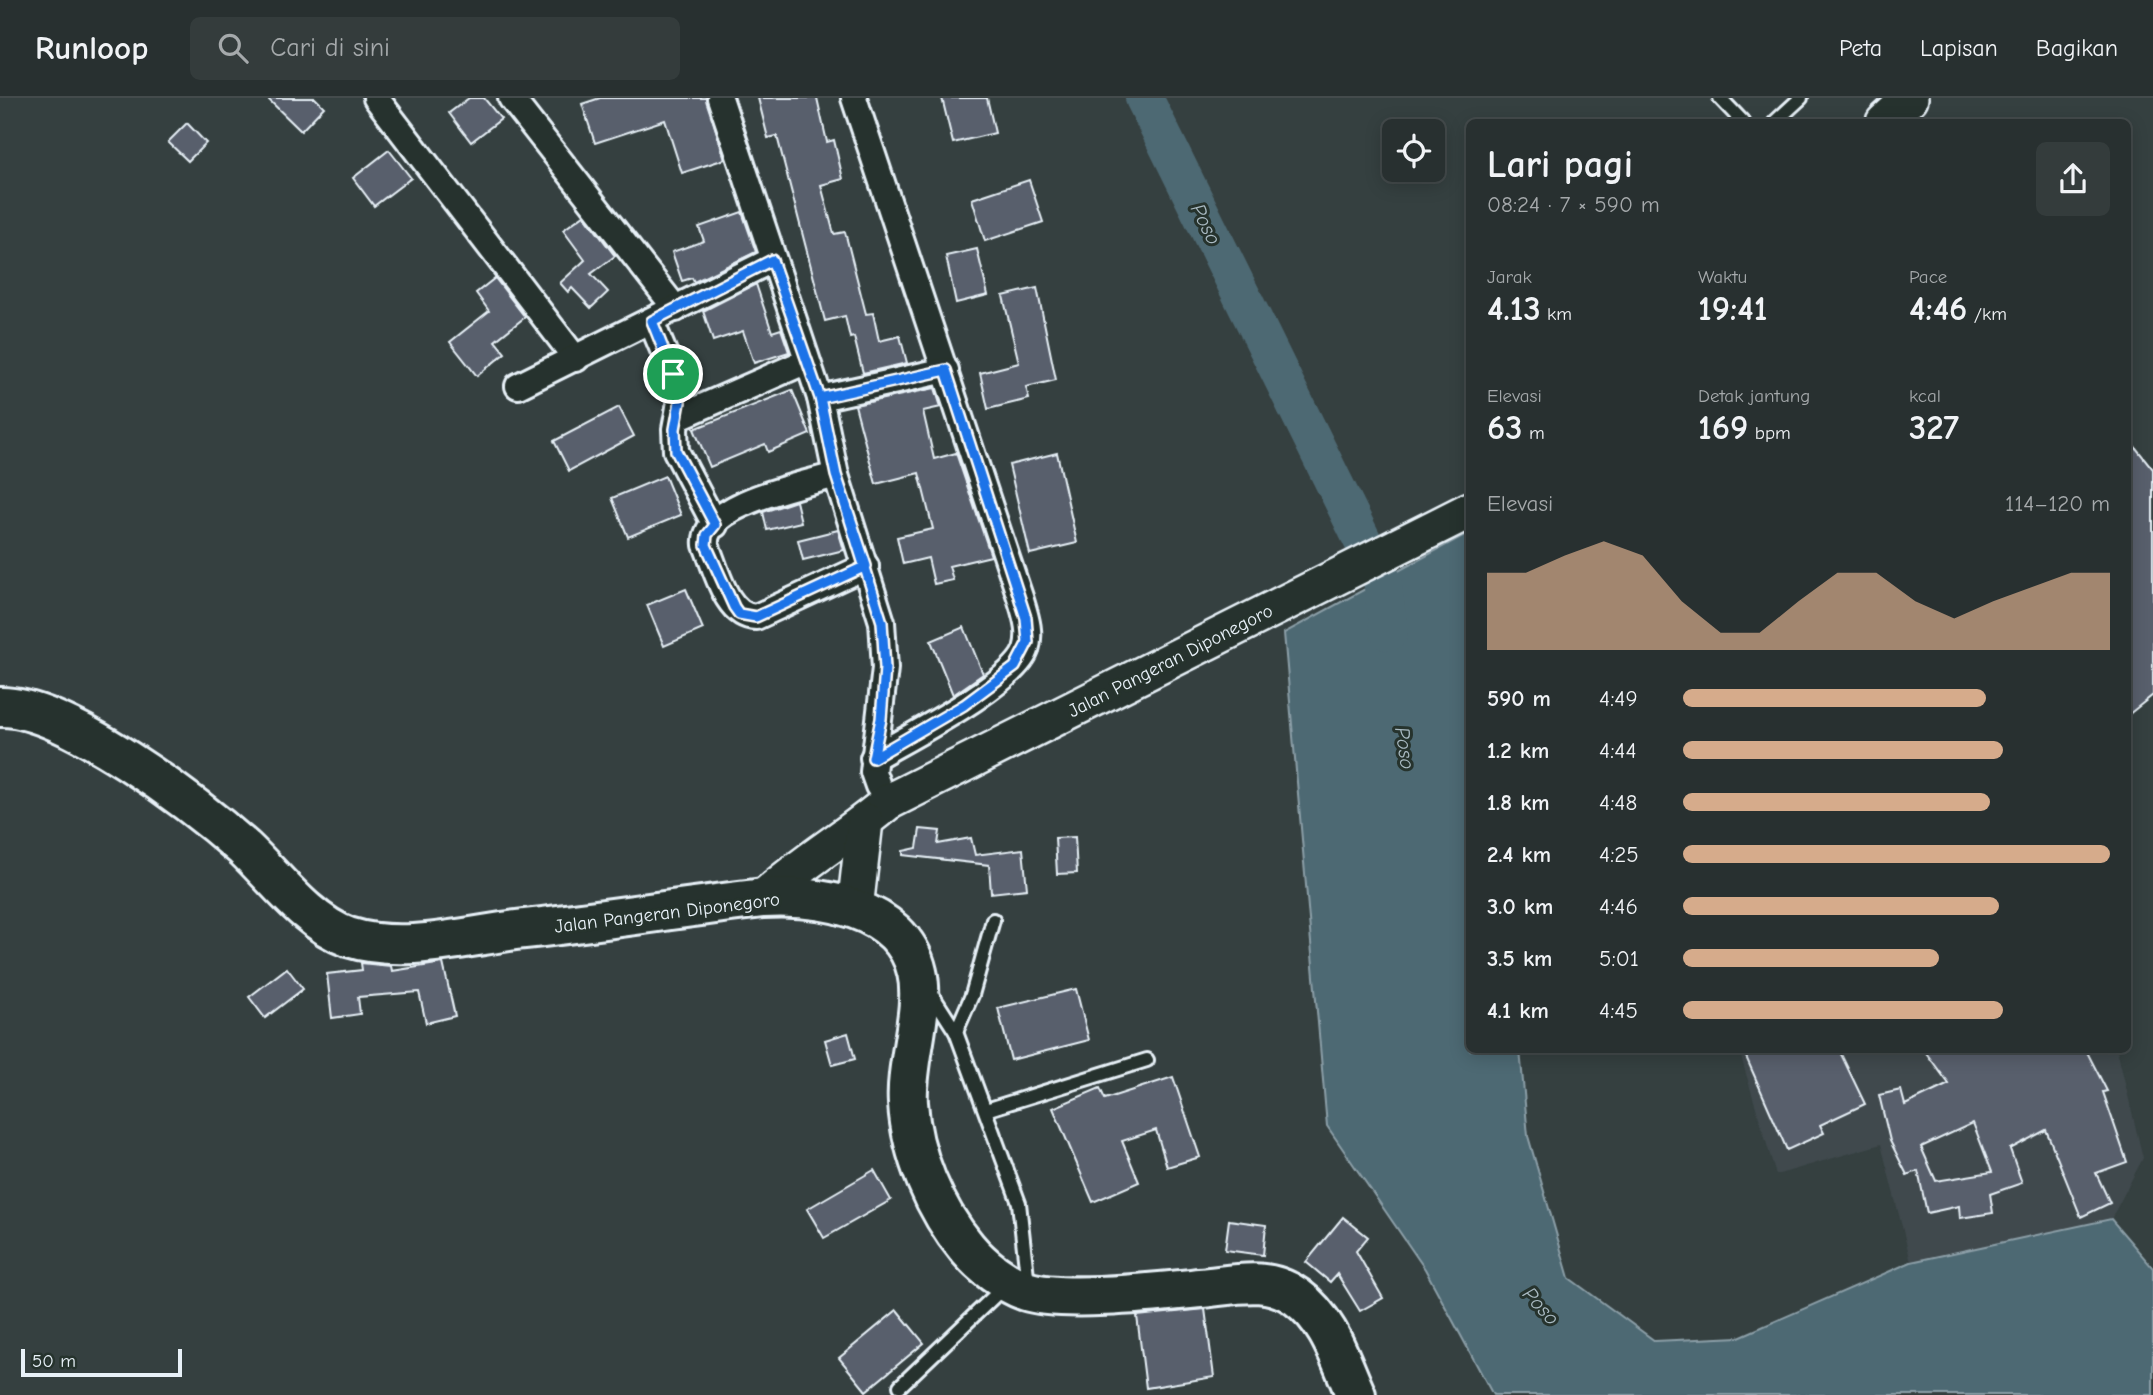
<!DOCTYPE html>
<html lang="id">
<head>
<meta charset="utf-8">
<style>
	:root { --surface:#283030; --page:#343c3c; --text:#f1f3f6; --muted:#a5a9ab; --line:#444b4c; --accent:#d6ab8b }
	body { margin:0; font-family:"Comic Neue",sans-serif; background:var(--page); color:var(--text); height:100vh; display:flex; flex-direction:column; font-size:26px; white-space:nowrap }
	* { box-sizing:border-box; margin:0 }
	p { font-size:23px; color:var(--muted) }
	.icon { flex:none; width:38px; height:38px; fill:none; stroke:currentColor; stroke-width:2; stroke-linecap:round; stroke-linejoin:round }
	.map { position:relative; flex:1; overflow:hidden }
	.side { position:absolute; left:1466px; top:21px; width:665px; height:934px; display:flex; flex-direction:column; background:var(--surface); border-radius:10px; box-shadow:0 4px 18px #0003,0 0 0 2px var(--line) }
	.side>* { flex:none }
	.tools { position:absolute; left:1382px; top:21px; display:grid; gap:14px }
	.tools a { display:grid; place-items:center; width:63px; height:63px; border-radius:10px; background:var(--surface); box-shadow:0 4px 18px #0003,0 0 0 2px var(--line); font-size:35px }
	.scale { position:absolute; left:21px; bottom:18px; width:161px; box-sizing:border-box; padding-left:7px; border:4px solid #e8f1f8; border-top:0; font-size:19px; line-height:24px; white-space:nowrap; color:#e8f1f8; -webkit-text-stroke:5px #26332d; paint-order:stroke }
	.pin { position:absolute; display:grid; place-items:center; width:60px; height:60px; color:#fff; margin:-30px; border:4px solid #fff; border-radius:50%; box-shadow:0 2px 7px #0007 }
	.round { display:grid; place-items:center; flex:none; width:74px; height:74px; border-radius:10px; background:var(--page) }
	.summary { display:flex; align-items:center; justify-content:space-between; height:119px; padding:0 21px }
	h1 { font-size:38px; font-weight:700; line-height:52px }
	.stats { display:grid; grid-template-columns:repeat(3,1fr); gap:10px; height:119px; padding:7px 21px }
	.stats div { display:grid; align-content:center }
	.stats b { font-size:35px; font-weight:700 }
	.stats small { font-size:19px; font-weight:400 }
	.stats p { font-size:19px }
	.chart { height:196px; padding:14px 21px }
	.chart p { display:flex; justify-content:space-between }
	.chart svg { width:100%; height:126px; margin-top:7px; fill:var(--accent); opacity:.7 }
	ul { padding:0 21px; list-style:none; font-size:23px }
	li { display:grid; grid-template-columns:112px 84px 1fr; align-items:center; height:52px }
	li i { height:18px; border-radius:9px; background:var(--accent) }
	header { display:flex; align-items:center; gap:42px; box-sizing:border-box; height:98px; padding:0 35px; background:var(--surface); border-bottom:2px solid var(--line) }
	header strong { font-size:33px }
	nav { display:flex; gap:38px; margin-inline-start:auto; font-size:24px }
	.search { width:490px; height:63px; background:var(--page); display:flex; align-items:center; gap:18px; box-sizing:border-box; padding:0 24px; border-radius:10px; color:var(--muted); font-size:26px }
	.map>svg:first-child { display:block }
	.built { fill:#40494d }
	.water { fill:#4e6973; stroke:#8c9fa8; stroke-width:2 }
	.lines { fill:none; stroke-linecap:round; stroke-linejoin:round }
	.river { stroke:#4e6973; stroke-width:38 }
	.building { fill:#585f6c; stroke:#e8f1f8; stroke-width:2; fill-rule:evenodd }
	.lane-casing { stroke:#e8f1f8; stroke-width:18 }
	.street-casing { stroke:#e8f1f8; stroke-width:30 }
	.secondary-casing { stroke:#e8f1f8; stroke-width:40 }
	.highway-casing { stroke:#e8f1f8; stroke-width:44 }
	.lane { stroke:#26332d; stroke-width:12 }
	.street { stroke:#26332d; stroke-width:24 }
	.secondary { stroke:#26332d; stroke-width:35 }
	.highway { stroke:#26332d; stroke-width:38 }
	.route-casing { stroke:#fff; stroke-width:14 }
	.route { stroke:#1a73e8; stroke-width:9 }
	.labels { text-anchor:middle; stroke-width:6; stroke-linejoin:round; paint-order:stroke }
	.street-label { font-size:19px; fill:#e8f1f8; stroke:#26332d }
	.water-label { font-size:21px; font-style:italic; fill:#aabbc3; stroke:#26332d }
</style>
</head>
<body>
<header>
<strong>Runloop</strong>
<div class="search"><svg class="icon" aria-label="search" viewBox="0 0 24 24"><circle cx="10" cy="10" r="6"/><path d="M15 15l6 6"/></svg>Cari di sini</div>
<nav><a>Peta</a><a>Lapisan</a><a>Bagikan</a></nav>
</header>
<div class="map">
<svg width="2153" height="1297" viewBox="0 0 2153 1297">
	<rect width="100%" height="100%" fill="#354040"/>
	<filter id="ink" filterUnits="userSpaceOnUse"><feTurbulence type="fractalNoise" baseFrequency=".0143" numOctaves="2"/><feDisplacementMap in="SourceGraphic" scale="14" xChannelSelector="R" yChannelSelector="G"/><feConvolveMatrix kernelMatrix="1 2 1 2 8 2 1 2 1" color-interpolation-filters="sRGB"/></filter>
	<g filter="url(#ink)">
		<path class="built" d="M 1739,952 L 2117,952 L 2143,1060 L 2111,1121 L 1911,1164 L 1881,1046 L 1776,1077 Z"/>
		<path class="water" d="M 1470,434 L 1470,952 L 1520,952 L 1528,1038 L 1569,1180 L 1655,1243 L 1739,1239 L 1911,1164 L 2111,1121 L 2153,1170 L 2153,1297 L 1493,1297 L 1425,1171 L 1327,1028 L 1284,535 Z"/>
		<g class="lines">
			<path class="river" d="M 1144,0 L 1382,482 L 1389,534"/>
		</g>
		<g class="building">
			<path d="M 267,0 L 315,0 L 324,9 L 301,33 Z"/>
			<path d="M 469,0 L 484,0 L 501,21 L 471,44 L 449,15 Z"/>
			<path d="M 600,0 L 706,0 L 725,61 L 682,75 L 665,22 L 595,45 L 582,6 Z"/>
			<path d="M 758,0 L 817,0 L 827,44 L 834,42 L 843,81 L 821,87 L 834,136 L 845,134 L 866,216 L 873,215 L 879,243 L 900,238 L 907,265 L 863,275 L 854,239 L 850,240 L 845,218 L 825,223 L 777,38 L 768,40 Z"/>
			<path d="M 942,0 L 987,0 L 995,35 L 953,45 Z"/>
			<path d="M 187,25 L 206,45 L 188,63 L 168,44 Z"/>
			<path d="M 389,52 L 411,80 L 374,108 L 353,80 Z"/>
			<path d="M 1029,82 L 1043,124 L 985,143 L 972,101 Z"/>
			<path d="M 742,114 L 756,154 L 694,184 L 692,180 L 682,183 L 672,154 L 704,143 L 699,129 Z"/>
			<path d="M 584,117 L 615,158 L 591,176 L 608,194 L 591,210 L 572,190 L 568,194 L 560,185 L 585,162 L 563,132 Z"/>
			<path d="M 977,151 L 988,197 L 956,205 L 946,158 Z"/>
			<path d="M 495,180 L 525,219 L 495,243 L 505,255 L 477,278 L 450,244 L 489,213 L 476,195 Z"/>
			<path d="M 756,186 L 772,234 L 781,231 L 789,254 L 754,265 L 743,233 L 713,243 L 703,213 Z"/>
			<path d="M 1037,190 L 1056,282 L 1026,289 L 1029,301 L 988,311 L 980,275 L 1019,265 L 1003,198 Z"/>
			<path d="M 935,290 L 941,309 L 923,313 L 934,361 L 956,355 L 991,458 L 949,468 L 953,482 L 934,486 L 928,460 L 903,466 L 897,439 L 933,431 L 919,375 L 876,386 L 855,307 Z"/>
			<path d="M 792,292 L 810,336 L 768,354 L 765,346 L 710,369 L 694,331 Z"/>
			<path d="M 619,309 L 634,338 L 569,373 L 554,343 Z"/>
			<path d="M 2128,340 L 2153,371 L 2153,597 L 2128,617 Z"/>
			<path d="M 1057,355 L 1077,445 L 1030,456 L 1009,367 Z"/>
			<path d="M 665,378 L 681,417 L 628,439 L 612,400 Z"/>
			<path d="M 796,403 L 801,424 L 767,432 L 763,414 Z"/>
			<path d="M 838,432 L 844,452 L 803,462 L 798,442 Z"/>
			<path d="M 686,491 L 703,531 L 664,548 L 647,507 Z"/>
			<path d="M 964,529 L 983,576 L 953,597 L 931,543 Z"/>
			<path d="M 920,731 L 940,733 L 938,746 L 971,740 L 975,757 L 1023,751 L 1027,791 L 991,795 L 989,767 L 903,757 L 903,753 L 917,750 Z"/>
			<path d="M 1075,739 L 1077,775 L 1057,776 L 1055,740 Z"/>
			<path d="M 361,865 L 391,868 L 392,873 L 443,865 L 455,918 L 426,925 L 419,894 L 358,899 L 360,916 L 332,920 L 327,876 L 362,872 Z"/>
			<path d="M 287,870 L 303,891 L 265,920 L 249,899 Z"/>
			<path d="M 1076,891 L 1089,942 L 1011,962 L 998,910 Z"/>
			<path d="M 848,935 L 855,961 L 832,967 L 825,942 Z"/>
			<path d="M 1743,952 L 1839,952 L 1865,1006 L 1820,1027 L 1824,1035 L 1787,1052 Z"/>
			<path d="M 1924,952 L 2086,952 L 2107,993 L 2103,994 L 2127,1064 L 2096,1075 L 2110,1105 L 2081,1119 L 2046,1032 L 2010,1051 L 2022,1085 L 1990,1096 L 1993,1115 L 1960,1120 L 1959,1108 L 1927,1115 L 1918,1073 L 1907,1077 L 1890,1043 L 1879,997 L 1901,992 L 1905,1007 L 1949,986 ZM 1973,1025 L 1992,1074 L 1936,1083 L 1921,1049 Z"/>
			<path d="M 1173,979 L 1200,1059 L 1167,1069 L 1156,1032 L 1122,1043 L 1139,1084 L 1093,1104 L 1053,1010 L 1100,990 L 1105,1001 Z"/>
			<path d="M 874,1072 L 891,1102 L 824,1140 L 807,1111 Z"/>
			<path d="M 1343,1119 L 1368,1139 L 1356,1153 L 1383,1200 L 1360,1213 L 1337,1176 L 1330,1184 L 1306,1164 Z"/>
			<path d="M 1229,1122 L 1266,1127 L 1263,1157 L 1225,1152 Z"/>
			<path d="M 1205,1211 L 1214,1279 L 1146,1290 L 1137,1218 Z"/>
			<path d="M 897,1212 L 924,1245 L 866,1293 L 839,1260 Z"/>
		</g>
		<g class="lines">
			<g class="lane-casing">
				<g id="lane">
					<path d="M 1720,0 L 1743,24"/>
					<path d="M 1775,24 L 1801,0"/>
					<path d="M 931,895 L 956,934 L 1019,1105 L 1028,1187"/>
					<path d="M 956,934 L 972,897 L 993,822"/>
					<path d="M 986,1012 L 1147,962"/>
					<path d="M 900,1288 L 1005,1188"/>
				</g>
			</g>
			<g class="street-casing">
				<g id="street">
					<path d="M 376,0 L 576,261"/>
					<path d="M 511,0 L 676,211"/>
					<path d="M 720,0 L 820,300 L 836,377 L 882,524 L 885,570 L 873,674 L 878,688 L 888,704"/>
					<path d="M 854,0 L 1020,499 C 1025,516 1032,534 1026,552 C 1014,586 907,640 873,660"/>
					<path d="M 651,223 L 673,276 L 680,304 L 675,331 L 676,353 L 715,427"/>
					<path d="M 518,288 L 772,162"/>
					<path d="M 820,300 L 946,272"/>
					<path d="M 679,319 L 807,263"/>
					<path d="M 836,377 C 807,386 701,405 706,447 C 716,470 726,519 756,519 L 866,468"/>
				</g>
			</g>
			<g class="secondary-casing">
				<g id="secondary">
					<path d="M 1884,24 L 1910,0"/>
					<path d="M 763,800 C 802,764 848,738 888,704 L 1470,412"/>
					<path d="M 855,811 L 865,723"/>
				</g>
			</g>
			<g class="highway-casing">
				<path id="highway" d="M 0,609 C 65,607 195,707 244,750 C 275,779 307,824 348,839 C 401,856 463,839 516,832 C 598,823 680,810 763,800 C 818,797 902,808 917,874 C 926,911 905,966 908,1005 C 911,1056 935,1112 967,1150 C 982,1168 1004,1185 1026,1193 C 1062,1205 1160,1194 1200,1190 C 1235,1187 1267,1177 1297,1199 C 1330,1223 1340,1262 1356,1297"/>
			</g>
			<use href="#lane" class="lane"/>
			<use href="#street" class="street"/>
			<use href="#secondary" class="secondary"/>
			<use href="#highway" class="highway"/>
		</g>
	</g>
	<g class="lines" filter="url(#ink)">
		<g class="route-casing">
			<path id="route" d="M 673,276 L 680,304 L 675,331 L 676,353 L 715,427 L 707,437 L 706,447 L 734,509 L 739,516 L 756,519 L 866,468 L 836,377 L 820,300 L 946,272 L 1026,520 L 1028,544 L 1015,569 L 964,607 L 873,660 L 881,621 L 885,570 L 882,524 L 836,377 L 820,300 L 772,162 L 652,223 L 673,276"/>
		</g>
		<use href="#route" class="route"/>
	</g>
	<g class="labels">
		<g class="street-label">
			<text transform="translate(1170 562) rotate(-27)" y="7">Jalan Pangeran Diponegoro</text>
			<text transform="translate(667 814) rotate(-7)" y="7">Jalan Pangeran Diponegoro</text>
		</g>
		<g class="water-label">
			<text transform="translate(1206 126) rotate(64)" y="7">Poso</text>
			<text transform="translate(1405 650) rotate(82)" y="7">Poso</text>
			<text transform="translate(1541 1208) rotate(48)" y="7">Poso</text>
		</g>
	</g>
</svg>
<div class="tools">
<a><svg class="icon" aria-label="locate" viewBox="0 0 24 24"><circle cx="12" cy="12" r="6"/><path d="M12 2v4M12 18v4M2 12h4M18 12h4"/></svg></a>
</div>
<div class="scale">50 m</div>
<div class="pin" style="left:673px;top:276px;background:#1e9e55"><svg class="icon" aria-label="arrive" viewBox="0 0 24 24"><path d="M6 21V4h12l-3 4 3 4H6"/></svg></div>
<section class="side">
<div class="summary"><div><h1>Lari pagi</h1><p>08:24 · 7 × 590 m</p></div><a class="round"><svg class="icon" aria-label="share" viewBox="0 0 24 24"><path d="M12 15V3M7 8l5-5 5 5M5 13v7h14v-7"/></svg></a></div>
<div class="stats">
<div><p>Jarak</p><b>4.13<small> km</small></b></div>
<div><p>Waktu</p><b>19:41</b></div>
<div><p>Pace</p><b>4:46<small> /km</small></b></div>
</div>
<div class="stats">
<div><p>Elevasi</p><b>63<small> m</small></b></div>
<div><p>Detak jantung</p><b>169<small> bpm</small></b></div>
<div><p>kcal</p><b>327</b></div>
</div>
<div class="chart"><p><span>Elevasi</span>114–120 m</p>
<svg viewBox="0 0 160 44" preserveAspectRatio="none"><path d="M0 44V17L10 17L20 11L30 6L40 11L50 27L60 38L70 38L80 27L90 17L100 17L110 27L120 33L130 27L140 22L150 17L160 17V44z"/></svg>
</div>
<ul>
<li><b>590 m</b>4:49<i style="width:71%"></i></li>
<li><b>1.2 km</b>4:44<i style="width:75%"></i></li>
<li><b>1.8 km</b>4:48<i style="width:72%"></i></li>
<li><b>2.4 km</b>4:25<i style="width:100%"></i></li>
<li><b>3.0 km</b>4:46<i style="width:74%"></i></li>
<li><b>3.5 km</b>5:01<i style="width:60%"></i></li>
<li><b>4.1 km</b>4:45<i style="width:75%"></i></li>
</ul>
</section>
</div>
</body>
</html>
